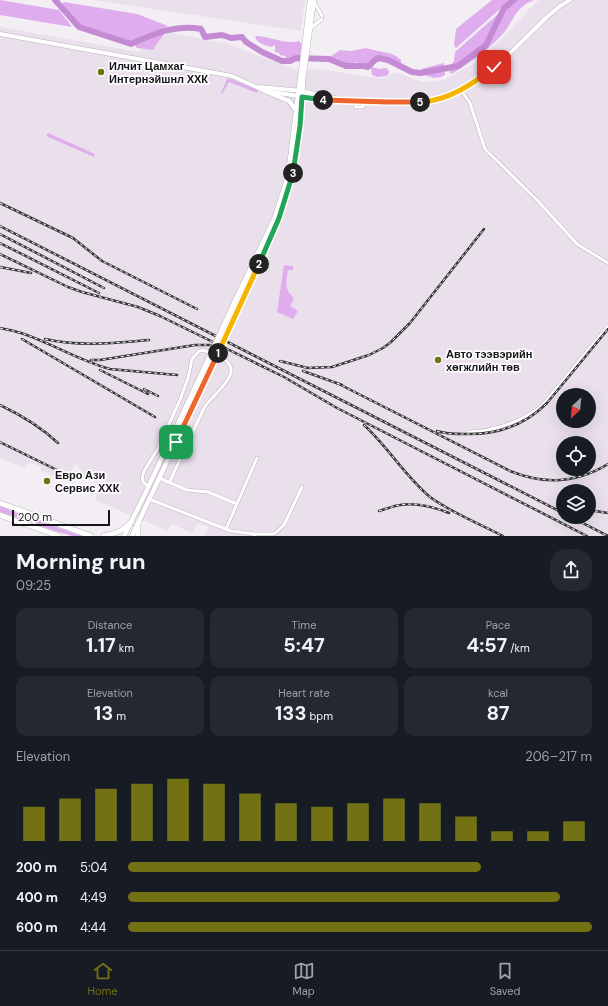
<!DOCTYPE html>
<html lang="en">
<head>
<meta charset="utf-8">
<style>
	:root { --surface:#171b24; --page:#242831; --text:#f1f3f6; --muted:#9ea1a6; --line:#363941; --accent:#727114 }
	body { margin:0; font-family:"DM Sans",sans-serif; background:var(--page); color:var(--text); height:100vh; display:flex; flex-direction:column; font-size:15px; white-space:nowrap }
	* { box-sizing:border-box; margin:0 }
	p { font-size:13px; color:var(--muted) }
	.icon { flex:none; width:22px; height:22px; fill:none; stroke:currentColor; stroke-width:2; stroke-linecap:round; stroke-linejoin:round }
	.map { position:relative; height:536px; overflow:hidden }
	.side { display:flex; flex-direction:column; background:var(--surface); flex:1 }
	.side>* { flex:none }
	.needle { width:26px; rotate:206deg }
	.controls { position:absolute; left:556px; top:388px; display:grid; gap:8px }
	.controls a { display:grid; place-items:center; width:40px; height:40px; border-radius:50%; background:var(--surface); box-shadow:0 4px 16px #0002; font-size:20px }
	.scale { position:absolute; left:12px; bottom:10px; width:98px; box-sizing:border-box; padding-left:4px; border:2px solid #161517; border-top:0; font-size:11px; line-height:14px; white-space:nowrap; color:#161517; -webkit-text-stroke:3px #fefcff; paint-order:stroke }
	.pin { position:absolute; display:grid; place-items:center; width:34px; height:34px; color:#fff; margin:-17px; border-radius:8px; box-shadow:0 2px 6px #0006 }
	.km { position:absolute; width:20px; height:20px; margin:-10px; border-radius:50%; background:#222; color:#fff; font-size:11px; line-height:20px; text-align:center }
	.round { display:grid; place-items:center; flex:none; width:42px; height:42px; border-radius:16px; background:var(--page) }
	.headline { display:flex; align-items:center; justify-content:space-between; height:68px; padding:0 16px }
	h1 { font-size:22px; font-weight:700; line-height:30px }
	.metrics { display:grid; grid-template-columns:repeat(3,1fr); gap:6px; height:68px; padding:4px 16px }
	.metrics div { display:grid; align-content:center; border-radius:10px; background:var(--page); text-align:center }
	.metrics b { font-size:20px; font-weight:700 }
	.metrics small { font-size:11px; font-weight:400 }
	.metrics p { font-size:11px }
	.chart { height:112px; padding:8px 16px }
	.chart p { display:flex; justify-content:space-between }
	.chart svg { width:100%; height:72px; margin-top:4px; stroke:var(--accent); stroke-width:6 }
	ul { padding:0 16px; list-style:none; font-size:13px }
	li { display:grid; grid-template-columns:64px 48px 1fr; align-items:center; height:30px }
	li i { height:10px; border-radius:5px; background:var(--accent) }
	.tabs { display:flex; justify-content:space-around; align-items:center; height:56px; border-top:1px solid var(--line); background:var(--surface); font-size:11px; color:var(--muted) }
	.tabs a { display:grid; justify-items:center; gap:2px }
	.tabs .active { color:var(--accent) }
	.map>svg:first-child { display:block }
	.built { fill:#e9e0eb; fill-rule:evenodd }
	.green { fill:#dfaded }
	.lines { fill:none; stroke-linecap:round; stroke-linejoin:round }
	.river { stroke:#c58ad4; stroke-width:6 }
	.street-casing { stroke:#b8b4b9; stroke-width:4 }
	.secondary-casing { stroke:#b8b4b9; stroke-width:5 }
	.primary-casing { stroke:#b8b4b9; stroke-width:5.5 }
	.highway-casing { stroke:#b8b4b9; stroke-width:6 }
	.street { stroke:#fff; stroke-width:3 }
	.secondary { stroke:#fff; stroke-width:4 }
	.primary { stroke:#fff; stroke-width:4.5 }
	.highway { stroke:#fff; stroke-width:5 }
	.rail-casing { stroke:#383739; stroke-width:2.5 }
	.rail { stroke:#fefcff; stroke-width:1; stroke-dasharray:3; stroke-linecap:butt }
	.primary-bridge-casing { stroke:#b8b4b9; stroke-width:5.5; stroke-linecap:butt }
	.primary-bridge { stroke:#fff; stroke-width:4.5 }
	.split-1-casing { stroke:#fff; stroke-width:8 }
	.split-2-casing { stroke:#fff; stroke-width:8 }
	.split-3-casing { stroke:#fff; stroke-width:8 }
	.split-4-casing { stroke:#fff; stroke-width:8 }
	.split-5-casing { stroke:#fff; stroke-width:8 }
	.split-6-casing { stroke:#fff; stroke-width:8 }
	.split-1 { stroke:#f0652b; stroke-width:5 }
	.split-2 { stroke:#f5b400; stroke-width:5 }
	.split-3 { stroke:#22a559; stroke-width:5 }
	.split-4 { stroke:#22a559; stroke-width:5 }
	.split-5 { stroke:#f0652b; stroke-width:5 }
	.split-6 { stroke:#f5b400; stroke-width:5 }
	.poi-dot { fill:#727114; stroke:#fefcff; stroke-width:1.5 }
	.labels { text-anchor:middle; stroke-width:3.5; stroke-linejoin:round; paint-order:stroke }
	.poi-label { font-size:11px; font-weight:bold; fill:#161517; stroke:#fefcff; text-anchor:start }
</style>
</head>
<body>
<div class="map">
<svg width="608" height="536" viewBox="0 0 608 536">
	<rect width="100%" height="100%" fill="#f2eef3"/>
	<g class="built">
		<path d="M 93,0 L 305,0 L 301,31 Z"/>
		<path d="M 539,0 L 608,0 L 608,536 L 205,536 L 208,527 L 197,523 L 193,533 L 171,524 L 168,531 L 95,500 L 99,484 L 85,476 L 75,463 L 67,482 L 40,470 L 41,467 L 31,463 L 26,465 L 24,468 L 0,458 L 0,27 L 139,52 L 170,33 L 225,43 L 299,71 L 320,69 L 383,79 L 395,72 L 422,82 L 442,81 L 477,62 L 506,35 L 531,7 ZM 563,395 L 589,395 L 589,421 L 563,421 ZM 563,443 L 589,443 L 589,469 L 563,469 ZM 563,491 L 589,491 L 589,517 L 563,517 Z"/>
	</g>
	<g class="green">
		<path d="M 0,0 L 59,10 L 72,27 L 0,15 Z"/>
		<path d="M 492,0 L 510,0 L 456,48 L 454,45 L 456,29 Z"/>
		<path d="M 514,0 L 534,0 C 513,8 514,23 500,37 C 485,52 469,64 451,74 L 448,69 L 454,61 L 455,52 Z"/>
		<path d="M 64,2 L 137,14 L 168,26 L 130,42 L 80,26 L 62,4 Z"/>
		<path d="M 164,33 L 164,35 L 158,42 L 153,50 L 137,48 L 135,45 Z"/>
		<path d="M 256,36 C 270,36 284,45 299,41 L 302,44 L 300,55 L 294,56 L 293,58 L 288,60 L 285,56 L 280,55 L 279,53 L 275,52 L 275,46 L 274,45 L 272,47 C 266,46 257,43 255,37 Z"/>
		<path d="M 366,48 C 377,52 393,51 401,60 L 401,63 L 396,66 L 389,62 L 378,60 L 368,69 C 363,68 361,63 356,62 L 355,65 L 351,63 L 347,65 L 336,58 C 330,61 324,63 318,60 L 330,57 L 340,50 L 351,51 Z"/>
		<path d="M 444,63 L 445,75 C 437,80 427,78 421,71 L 421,69 Z"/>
		<path d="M 372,67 L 379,69 L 386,68 L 389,71 L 389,73 L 387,76 L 377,77 L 372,75 L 371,69 Z"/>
		<path d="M 227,79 L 231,79 L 258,90 L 257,93 L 229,82 L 222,94 L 221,93 Z"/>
		<path d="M 48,133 L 95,154 L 94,157 L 46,136 Z"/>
		<path d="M 284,265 L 293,266 L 293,270 L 288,270 C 286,283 284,289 294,298 L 290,306 L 298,311 L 293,319 L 277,312 Z"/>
		<path d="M 0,506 L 32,519 L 33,521 L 31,522 L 0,512 Z"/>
		<path d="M 37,519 L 37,520 L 82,536 L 72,536 L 36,525 Z"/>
	</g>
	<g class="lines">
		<path class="river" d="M 55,0 L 79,27 L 131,44 C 154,34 175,24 201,29 L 205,37 L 222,35 L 231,38 L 242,37 L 246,42 L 262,52 L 282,61 L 290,61 L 296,58 L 329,59 L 346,66 L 364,66 L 368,67 L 375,60 L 379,58 L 388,60 L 412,72 L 421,73 L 458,66 L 486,45 L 504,8 L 514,0"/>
		<g class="street-casing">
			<g id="street">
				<path d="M 314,2 L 322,16"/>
				<path d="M 310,29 L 322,19"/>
				<path d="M 461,90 L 470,103 L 485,149 L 537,200 L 577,244 L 608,263"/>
				<path d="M 355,101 L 356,107 L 363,107 L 364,102"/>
				<path d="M 468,432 C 492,432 523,421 542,406 L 608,326"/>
				<path d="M 159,478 L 187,490 L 208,492 L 237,504"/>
				<path d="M 149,487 L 144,483 L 142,479 L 144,471 L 157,450 L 180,400 L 188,378 L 192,359 L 199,351 C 207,349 213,354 220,357 C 249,371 213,393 204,408 L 169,483"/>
				<path d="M 149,499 L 231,531 L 255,534 L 254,536"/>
				<path d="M 226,529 L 257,458"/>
				<path d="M 255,534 L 274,534 L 284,525 L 302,487"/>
			</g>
		</g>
		<g class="secondary-casing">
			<g id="secondary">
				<path d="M 0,34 L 232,76 L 265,91 L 326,100 L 388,103 L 427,101 L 442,98 L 461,90 L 474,81 L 508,55 L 548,16 L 560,6 L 570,0"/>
				<path d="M 260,87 L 302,91 L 340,99"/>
			</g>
		</g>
		<g class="primary-casing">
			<g id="primary">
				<path d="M 265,91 L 289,101 L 295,109"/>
				<path d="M 234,303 L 275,217 L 288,176 L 310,0"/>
				<path d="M 240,305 L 279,218 L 293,173 L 300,127 L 303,80 L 314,0"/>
				<path d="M 124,536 L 144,496 L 205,366"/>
				<path d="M 132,536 L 211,368"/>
			</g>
		</g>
		<g class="highway-casing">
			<g id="highway">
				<path d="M 0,503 L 91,536"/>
				<path d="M 0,515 L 59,536"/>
				<path d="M 104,536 C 115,533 124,531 131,522"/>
				<path d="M 138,536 L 138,523"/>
			</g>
		</g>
		<use href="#street" class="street"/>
		<use href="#secondary" class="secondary"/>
		<use href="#primary" class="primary"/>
		<use href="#highway" class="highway"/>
		<g class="rail-casing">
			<g id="rail">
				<path d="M 0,203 L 73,238 L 102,261 L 197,309"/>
				<path d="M 0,226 L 563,513"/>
				<path d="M 0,234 L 104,288"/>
				<path d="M 0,243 L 99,293"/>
				<path d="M 0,254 L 68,287 L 82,292 L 138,307 L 160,316 L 284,377 L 337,408 L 587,536"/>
				<path d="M 0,267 L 31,273"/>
				<path d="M 0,328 C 8,330 16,331 24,334 C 53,344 80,361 110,369 L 177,375"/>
				<path d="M 22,339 L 155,417"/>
				<path d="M 45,339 C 80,347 114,343 149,340"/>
				<path d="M 91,360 L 100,360 L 195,345 L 210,345 L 217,347"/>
				<path d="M 280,361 L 308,368 L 332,367 L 369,355 L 383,348 L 391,342 L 410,323 L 484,229"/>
				<path d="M 100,370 L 148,394"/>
				<path d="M 303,371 L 342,385"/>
				<path d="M 337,383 L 510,471 C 544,485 577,483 608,464"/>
				<path d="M 144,389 L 158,396"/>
				<path d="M 0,405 C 21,415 40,426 58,443"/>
				<path d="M 364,425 C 388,447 405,476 430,497 C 450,512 480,524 503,536"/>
				<path d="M 437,431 C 445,434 455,434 465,434 C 496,435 525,425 547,403 L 608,329"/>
				<path d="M 0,442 L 59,471"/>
				<path d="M 589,510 L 608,513"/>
				<path d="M 379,511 C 386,509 393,506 400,505 C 417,502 434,507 449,513"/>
				<path d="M 571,517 L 608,536"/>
			</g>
		</g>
		<use href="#rail" class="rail"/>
		<g class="primary-bridge-casing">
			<g id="primary-bridge">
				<path d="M 205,366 L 234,303"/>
				<path d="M 211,368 L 240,305"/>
			</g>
		</g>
		<use href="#primary-bridge" class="primary-bridge"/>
	</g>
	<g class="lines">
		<g class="split-1-casing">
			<path id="split-1" d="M 176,442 L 218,353"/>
		</g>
		<g class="split-2-casing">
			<path id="split-2" d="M 218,353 L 259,264"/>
		</g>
		<g class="split-3-casing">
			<path id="split-3" d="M 259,264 L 279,218 L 293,173"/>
		</g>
		<g class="split-4-casing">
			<path id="split-4" d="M 293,173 L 300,126 L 302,97 L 323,100"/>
		</g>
		<g class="split-5-casing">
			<path id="split-5" d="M 323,100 L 388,102 L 420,102"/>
		</g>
		<g class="split-6-casing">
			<path id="split-6" d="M 420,102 C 448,101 473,84 494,67"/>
		</g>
		<use href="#split-1" class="split-1"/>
		<use href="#split-2" class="split-2"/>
		<use href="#split-3" class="split-3"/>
		<use href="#split-4" class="split-4"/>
		<use href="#split-5" class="split-5"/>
		<use href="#split-6" class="split-6"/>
	</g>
	<g class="poi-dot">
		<circle cx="101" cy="72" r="4"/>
		<circle cx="438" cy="360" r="4"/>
		<circle cx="47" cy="481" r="4"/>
	</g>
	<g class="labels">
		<g class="poi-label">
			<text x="109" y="70">Илчит Цамхаг<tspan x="109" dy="13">Интернэйшнл ХХК</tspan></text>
			<text x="446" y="358">Авто тээвэрийн<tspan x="446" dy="13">хөгжлийн төв</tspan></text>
			<text x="55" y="479">Евро Ази<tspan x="55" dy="13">Сервис ХХК</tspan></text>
		</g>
	</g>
</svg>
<div class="controls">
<a><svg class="needle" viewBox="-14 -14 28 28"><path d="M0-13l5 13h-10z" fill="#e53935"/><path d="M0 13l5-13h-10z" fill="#9ea1a6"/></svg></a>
<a><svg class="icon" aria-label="locate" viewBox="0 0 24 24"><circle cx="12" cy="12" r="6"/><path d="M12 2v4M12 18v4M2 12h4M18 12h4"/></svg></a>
<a><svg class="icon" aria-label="layers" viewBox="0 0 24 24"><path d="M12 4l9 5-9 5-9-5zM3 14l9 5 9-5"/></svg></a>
</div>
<div class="scale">200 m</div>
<div class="pin" style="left:176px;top:442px;background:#1e9e55"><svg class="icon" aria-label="arrive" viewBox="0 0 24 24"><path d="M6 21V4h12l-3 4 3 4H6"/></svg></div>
<div class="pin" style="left:494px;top:67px;background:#d93025"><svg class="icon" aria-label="check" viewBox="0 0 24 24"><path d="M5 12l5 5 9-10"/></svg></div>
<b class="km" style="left:218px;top:353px">1</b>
<b class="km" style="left:259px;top:264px">2</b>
<b class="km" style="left:293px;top:173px">3</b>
<b class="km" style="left:323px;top:100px">4</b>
<b class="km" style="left:420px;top:102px">5</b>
</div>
<section class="side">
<div class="headline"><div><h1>Morning run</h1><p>09:25</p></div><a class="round"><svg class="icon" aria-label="share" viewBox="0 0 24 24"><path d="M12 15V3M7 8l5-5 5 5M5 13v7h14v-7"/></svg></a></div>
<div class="metrics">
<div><p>Distance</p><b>1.17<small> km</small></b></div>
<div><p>Time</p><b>5:47</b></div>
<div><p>Pace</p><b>4:57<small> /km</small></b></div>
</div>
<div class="metrics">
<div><p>Elevation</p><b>13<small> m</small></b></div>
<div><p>Heart rate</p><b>133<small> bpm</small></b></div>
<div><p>kcal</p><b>87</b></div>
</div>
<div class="chart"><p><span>Elevation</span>206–217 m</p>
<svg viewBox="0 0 160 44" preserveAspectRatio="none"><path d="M5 44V23M15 44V18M25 44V12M35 44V9M45 44V6M55 44V9M65 44V15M75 44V21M85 44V23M95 44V21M105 44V18M115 44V21M125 44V29M135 44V38M145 44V38M155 44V32"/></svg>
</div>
<ul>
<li><b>200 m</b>5:04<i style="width:76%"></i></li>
<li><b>400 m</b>4:49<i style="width:93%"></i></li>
<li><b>600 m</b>4:44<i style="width:100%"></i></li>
</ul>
</section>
<nav class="tabs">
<a class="active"><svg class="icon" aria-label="home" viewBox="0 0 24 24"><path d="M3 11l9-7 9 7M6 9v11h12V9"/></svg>Home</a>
<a><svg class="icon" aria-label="map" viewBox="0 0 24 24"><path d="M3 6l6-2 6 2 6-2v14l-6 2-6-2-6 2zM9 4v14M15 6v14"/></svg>Map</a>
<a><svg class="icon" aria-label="saved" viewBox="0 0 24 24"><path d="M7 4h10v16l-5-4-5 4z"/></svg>Saved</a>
</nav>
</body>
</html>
